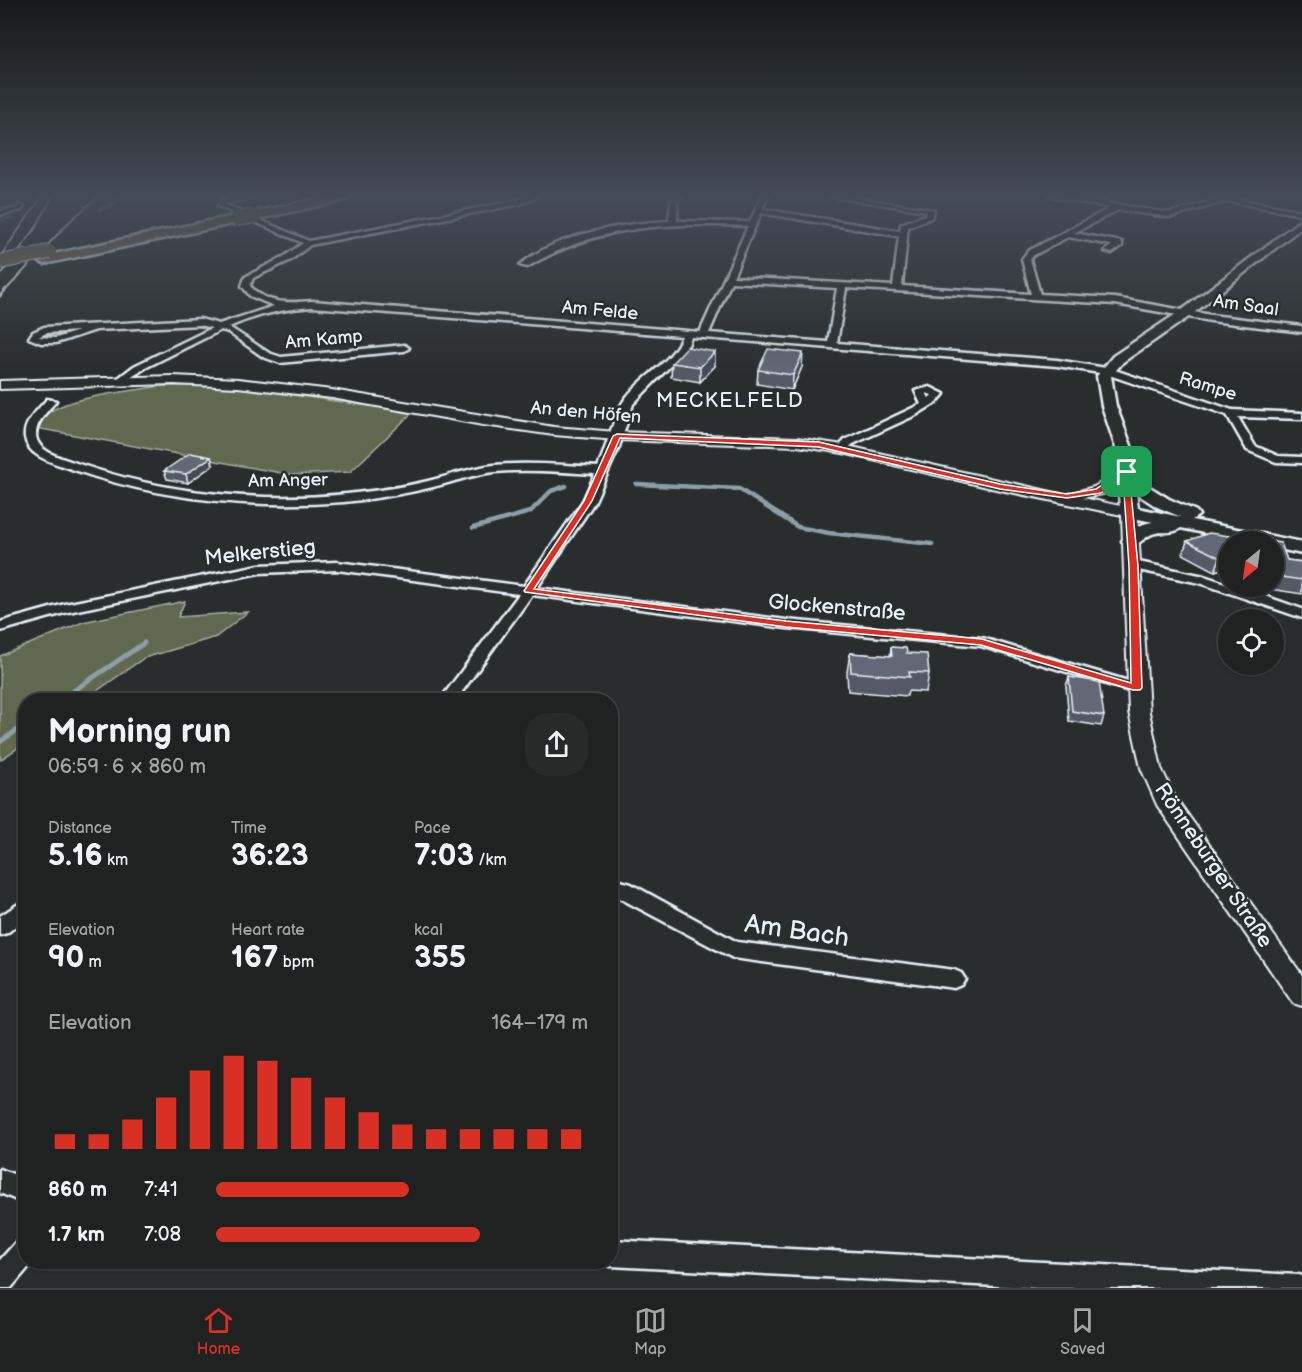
<!DOCTYPE html>
<html lang="en">
<head>
<meta charset="utf-8">
<style>
	:root { --surface:#202222; --page:#282a2a; --text:#f1f3f6; --muted:#a2a4a5; --line:#3d3f40; --accent:#d93025 }
	body { margin:0; font-family:"Balsamiq Sans",sans-serif; background:var(--page); color:var(--text); height:100vh; display:flex; flex-direction:column; font-size:22px; white-space:nowrap }
	* { box-sizing:border-box; margin:0 }
	p { font-size:20px; color:var(--muted) }
	.icon { flex:none; width:33px; height:33px; fill:none; stroke:currentColor; stroke-width:2; stroke-linecap:round; stroke-linejoin:round }
	.map { position:relative; flex:1; overflow:hidden }
	.sheet { position:absolute; left:18px; top:693px; width:600px; height:576px; display:flex; flex-direction:column; background:var(--surface); border-radius:24px; box-shadow:0 2px 4px #0004,0 0 0 2px var(--line) }
	.sheet>* { flex:none }
	.needle { width:39px; rotate:209deg }
	.controls { position:absolute; left:1218px; top:531px; display:grid; gap:12px }
	.controls a { display:grid; place-items:center; width:66px; height:66px; border-radius:50%; background:var(--surface); box-shadow:0 2px 4px #0004,0 0 0 2px var(--line); font-size:30px }
	.pin { position:absolute; display:grid; place-items:center; width:51px; height:51px; color:#fff; margin:-26px; border-radius:12px; box-shadow:0 3px 9px #0006 }
	.round { display:grid; place-items:center; flex:none; width:63px; height:63px; border-radius:24px; background:var(--page) }
	.headline { display:flex; align-items:center; justify-content:space-between; height:102px; padding:0 30px }
	h1 { font-size:33px; font-weight:700; line-height:45px }
	.stats { display:grid; grid-template-columns:repeat(3,1fr); gap:9px; height:102px; padding:6px 30px }
	.stats div { display:grid; align-content:center }
	.stats b { font-size:30px; font-weight:700 }
	.stats small { font-size:16px; font-weight:400 }
	.stats p { font-size:16px }
	.chart { height:168px; padding:12px 30px }
	.chart p { display:flex; justify-content:space-between }
	.chart svg { width:100%; height:108px; margin-top:6px; stroke:var(--accent); stroke-width:6 }
	ul { padding:0 30px; list-style:none; font-size:20px }
	li { display:grid; grid-template-columns:96px 72px 1fr; align-items:center; height:45px }
	li i { height:15px; border-radius:8px; background:var(--accent) }
	.tabs { display:flex; justify-content:space-around; align-items:center; height:84px; border-top:2px solid var(--line); background:var(--surface); font-size:16px; color:var(--muted) }
	.tabs a { display:grid; justify-items:center; gap:3px }
	.tabs .current { color:var(--accent) }
	.map>svg:first-child { display:block }
	.green { fill:#61694f; stroke:#a4ada4; stroke-width:1.5 }
	.lines { fill:none; stroke-linecap:round; stroke-linejoin:round }
	.stream-far1 { stroke:#8c9fa8; stroke-width:4.5 }
	.stream { stroke:#8c9fa8; stroke-width:5 }
	.canal { fill:#4e6873; fill-rule:evenodd }
	.minor-casing { stroke:#e8f1f8; stroke-width:5 }
	.tertiary-casing { stroke:#e8f1f8; stroke-width:4 }
	.secondary-casing { stroke:#e8f1f8; stroke-width:5 }
	.motorway-casing { stroke:#e8f1f8; stroke-width:5 }
	.minor { fill:#2a2d2e; fill-rule:evenodd }
	.tertiary { fill:#2a2d2e; fill-rule:evenodd }
	.secondary { fill:#2a2d2e; fill-rule:evenodd }
	.motorway { fill:#736b52; fill-rule:evenodd }
	.rail-far1 { stroke:#e8f1f8; stroke-width:2 }
	.rail { stroke:#e8f1f8; stroke-width:3 }
	.motorway-bridge-casing { stroke:#e8f1f8; stroke-width:16; stroke-linecap:butt }
	.motorway-bridge { stroke:#736b52; stroke-width:14 }
	.wall { fill:#545965; stroke:#e8f1f8; stroke-width:1.5 }
	.shaded-wall { fill:#454953; stroke:#e8f1f8; stroke-width:1.5 }
	.building { fill:#626876; stroke:#e8f1f8; stroke-width:1.5 }
	.route { fill:#d93025; stroke:#fff; stroke-width:1.5; fill-rule:evenodd }
	.labels { text-anchor:middle; stroke-width:5; stroke-linejoin:round; paint-order:stroke }
	.far-street-label { font-size:18px; fill:#e8f1f8; stroke:#2a2d2e }
	.far-quarter-label { font-size:20px; letter-spacing:1.5px; fill:#e8f1f8; stroke:#2a2d2e }
	.street-label { font-size:21px; fill:#e8f1f8; stroke:#2a2d2e }
	.near-street-label { font-size:26px; fill:#e8f1f8; stroke:#2a2d2e }
</style>
</head>
<body>
<div class="map">
<svg width="1302" height="1288" viewBox="0 0 1302 1288">
	<rect width="100%" height="100%" fill="#2a2d2e"/>
	<filter id="ink" filterUnits="userSpaceOnUse"><feTurbulence type="fractalNoise" baseFrequency=".0167" numOctaves="2"/><feDisplacementMap in="SourceGraphic" scale="12" xChannelSelector="R" yChannelSelector="G"/><feConvolveMatrix kernelMatrix="1 2 1 2 8 2 1 2 1" color-interpolation-filters="sRGB"/></filter>
	<g filter="url(#ink)">
		<g class="green">
			<path d="M 160,386 L 229,386 L 413,412 L 350,472 L 292,475 L 36,428 C 39,424 41,419 44,416 C 65,396 131,392 160,386 Z"/>
			<path d="M 185,601 L 178,617 L 248,612 L 216,637 L 144,658 L 84,700 L 26,700 L 25,743 L 0,760 L 0,656 L 83,622 Z"/>
		</g>
		<g class="lines">
			<g class="stream-far1">
				<path d="M 636,484 L 739,489 L 798,527 L 829,533 L 932,544"/>
				<path d="M 473,528 L 530,512 L 551,491 L 566,486"/>
			</g>
			<g class="stream">
				<path d="M 60,700 L 144,643"/>
				<path d="M 0,742 L 26,724"/>
			</g>
			<g class="canal">
				<path d="M 115,196 L 123,196 L 115,207 L 97,212 L 97,208 L 109,203 Z"/>
				<path d="M 0,216 L 13,215 L 17,218 L 0,222 Z"/>
			</g>
			<g class="minor-casing">
				<g id="minor">
					<path d="M 248,196 L 264,196 L 226,203 L 225,205 L 309,241 L 518,200 L 530,196 L 539,196 L 520,204 L 310,245 L 291,260 L 253,278 L 250,286 C 267,305 289,303 312,301 L 700,332 L 748,226 C 666,223 600,224 527,267 L 520,265 C 556,234 624,223 669,221 L 671,202 L 676,196 L 682,196 L 677,202 L 677,221 L 750,222 L 762,196 L 768,196 L 762,209 L 900,231 L 901,224 L 925,215 L 927,211 L 827,196 L 843,196 L 934,210 L 931,218 L 908,227 L 902,286 L 1031,294 L 1022,259 L 1028,251 L 1110,208 L 1050,196 L 1063,196 L 1170,213 L 1219,199 L 1214,197 L 1221,196 L 1302,211 L 1302,215 L 1228,201 L 1170,217 L 1118,210 L 1074,233 L 1122,242 L 1122,246 L 1112,253 L 1105,251 L 1112,245 L 1068,237 L 1034,255 L 1030,259 L 1040,294 L 1115,298 L 1211,315 L 1302,326 L 1302,332 L 1211,321 L 1115,304 L 846,288 L 837,343 L 1057,360 L 1112,369 L 1232,410 L 1302,413 L 1302,419 L 1238,417 L 1255,446 L 1278,456 L 1302,457 L 1302,463 L 1276,462 L 1247,450 L 1227,415 L 1106,374 L 1057,366 L 691,337 L 688,345 L 675,361 L 633,404 L 619,447 L 595,501 L 537,588 L 786,620 L 982,638 L 1142,685 L 1144,688 L 1136,693 L 981,646 L 786,628 L 532,595 L 456,700 L 440,700 L 519,594 L 337,570 L 259,573 L 68,612 L 0,631 L 0,622 L 65,604 L 259,565 L 337,562 L 524,586 L 583,501 L 595,474 C 562,472 528,469 495,472 C 474,474 454,482 433,487 C 404,494 374,499 344,502 C 251,509 159,500 71,469 C 55,463 27,457 25,437 C 23,422 39,409 47,399 L 56,401 C 48,411 32,425 37,440 C 42,454 66,459 79,464 C 164,493 257,503 347,494 C 376,491 405,487 432,480 C 453,475 473,467 494,465 C 529,462 563,465 598,467 C 606,449 614,416 623,402 C 639,377 671,365 682,336 L 312,307 C 283,309 256,315 229,327 L 269,353 L 281,357 L 404,345 L 409,348 L 404,351 L 280,363 L 263,357 L 228,332 L 221,330 L 147,367 L 121,384 L 117,383 L 117,379 L 134,366 L 212,328 L 200,325 L 96,330 L 56,343 L 41,343 L 29,338 L 33,332 L 44,327 L 200,319 L 219,324 L 274,306 L 250,296 L 242,286 L 245,277 L 285,256 L 303,243 L 218,206 L 222,200 ZM 761,213 L 899,236 L 893,286 L 733,277 ZM 731,282 L 837,288 L 828,342 L 709,333 ZM 79,331 L 56,338 L 39,337 L 46,333 Z"/>
					<path d="M 19,205 L 24,206 L 22,210 L 0,215 L 0,211 L 17,208 Z"/>
					<path d="M 930,387 L 944,394 L 937,402 L 916,415 L 853,444 L 843,452 L 837,449 L 845,440 L 921,404 L 915,391 ZM 926,393 L 932,395 L 929,398 Z"/>
					<path d="M 1134,561 L 1204,576 L 1228,584 L 1228,586 L 1236,586 L 1302,609 L 1302,618 L 1200,583 L 1129,568 L 1127,565 Z"/>
					<path d="M 610,878 L 631,884 L 737,942 L 954,970 L 961,973 L 965,979 L 961,985 L 954,988 L 733,958 L 610,893 Z"/>
					<path d="M 26,899 L 26,918 L 7,933 L 0,935 L 0,916 Z"/>
					<path d="M 0,1169 L 26,1179 L 26,1204 L 0,1193 Z"/>
					<path d="M 26,1237 L 26,1262 L 33,1262 L 11,1288 L 0,1288 L 0,1260 L 17,1241 Z"/>
					<path d="M 610,1240 L 1299,1275 L 1302,1276 L 1302,1288 L 1036,1288 L 610,1266 L 600,1262 L 610,1262 Z"/>
				</g>
			</g>
			<g class="tertiary-casing">
				<path id="tertiary" d="M 173,376 L 238,379 L 332,390 L 554,427 L 617,432 L 797,438 L 843,445 L 1065,495 L 1094,487 L 1122,470 L 1132,470 L 1134,473 L 1132,476 L 1103,494 L 1083,498 L 1134,509 L 1137,512 L 1149,712 L 1161,768 L 1175,797 L 1302,975 L 1302,1006 L 1293,1003 L 1157,805 L 1141,768 L 1129,712 L 1122,515 L 1000,490 L 843,453 L 797,446 L 617,440 L 554,435 L 483,425 L 332,398 L 238,387 L 173,384 L 0,389 L 0,381 Z"/>
			</g>
			<g class="secondary-casing">
				<path id="secondary" d="M 1302,219 L 1302,227 L 1190,316 L 1123,362 L 1111,376 L 1116,406 L 1133,451 L 1135,478 L 1169,499 L 1196,511 L 1199,515 L 1192,520 L 1302,542 L 1302,554 L 1274,548 L 1274,542 L 1245,542 L 1181,528 C 1172,535 1161,530 1152,534 C 1141,539 1138,548 1125,545 L 1122,541 C 1129,531 1141,523 1153,522 L 1123,516 L 1120,512 L 1117,451 L 1102,406 L 1097,376 L 1113,356 L 1182,310 ZM 1136,493 L 1157,507 L 1181,517 L 1138,508 Z"/>
			</g>
			<g class="motorway-casing">
				<g id="motorway">
					<path d="M 330,196 L 352,196 L 346,200 L 254,220 L 248,216 L 254,212 Z"/>
					<path d="M 237,215 L 243,219 L 242,222 L 44,264 L 37,260 L 44,256 Z"/>
				</g>
			</g>
			<use href="#minor" class="minor"/>
			<use href="#tertiary" class="tertiary"/>
			<use href="#secondary" class="secondary"/>
			<use href="#motorway" class="motorway"/>
			<g class="rail-far1">
				<path d="M 0,257 L 42,196"/>
				<path d="M 0,276 L 35,229 L 53,196"/>
				<path d="M 5,291 L 70,221 L 99,196"/>
			</g>
			<path class="rail" d="M 0,296 L 6,289"/>
			<g class="motorway-bridge-casing">
				<g id="motorway-bridge">
					<path d="M 237,219 L 254,216"/>
					<path d="M 0,262 L 49,252"/>
				</g>
			</g>
			<use href="#motorway-bridge" class="motorway-bridge"/>
		</g>
		<g class="wall">
			<path d="M 672,363 L 715,366 L 700,382 L 671,377 Z"/>
			<path d="M 802,367 L 792,390 L 757,384 L 758,370 Z"/>
			<path d="M 211,457 L 213,465 L 188,483 L 167,479 L 164,471 Z"/>
			<path d="M 1187,541 L 1228,542 L 1228,569 L 1226,568 L 1215,571 L 1183,554 Z"/>
			<path d="M 1274,542 L 1287,560 L 1302,562 L 1302,594 L 1250,586 L 1274,586 Z"/>
			<path d="M 891,647 L 907,653 L 929,673 L 926,692 L 908,691 L 907,696 L 848,691 L 847,672 L 850,653 L 890,656 Z"/>
			<path d="M 1069,677 L 1104,716 L 1101,726 L 1069,721 L 1066,686 Z"/>
		</g>
		<g class="shaded-wall">
			<path d="M 715,352 L 715,366 L 700,382 L 700,367 Z"/>
			<path d="M 803,353 L 802,367 L 792,390 L 793,375 Z"/>
			<path d="M 211,457 L 213,465 L 188,483 L 186,474 Z"/>
			<path d="M 1228,556 L 1228,560 L 1226,568 L 1215,571 L 1220,558 Z"/>
		</g>
		<g class="building">
			<path d="M 687,347 L 715,352 L 700,367 L 672,363 Z"/>
			<path d="M 768,349 L 803,353 L 793,375 L 758,370 Z"/>
			<path d="M 190,453 L 211,457 L 186,474 L 164,471 Z"/>
			<path d="M 1209,533 L 1270,542 L 1228,542 L 1228,556 L 1220,558 L 1187,541 Z"/>
			<path d="M 1274,542 L 1281,543 L 1287,560 L 1302,562 L 1302,580 L 1274,576 Z"/>
			<path d="M 891,647 L 906,648 L 907,653 L 927,654 L 929,673 L 909,672 L 910,677 L 851,672 L 850,653 L 892,656 Z"/>
			<path d="M 1069,677 L 1099,682 L 1104,716 L 1072,711 Z"/>
		</g>
	</g>
	<linearGradient id="sky" x2="0" y2="1"><stop stop-color="#171919"/><stop offset="0.52" stop-color="#444c57"/><stop offset="1" stop-color="#444c57" stop-opacity="0"/></linearGradient>
	<rect width="1302" height="376" fill="url(#sky)"/>
	<path class="route" d="M 617,434 L 819,442 L 1000,484 L 1067,494 L 1096,489 L 1124,471 L 1129,471 L 1138,566 L 1142,688 L 1140,690 L 1133,690 L 981,645 L 786,627 L 525,592 L 524,591 L 584,501 L 613,436 ZM 620,438 L 819,447 L 1000,489 L 1067,498 L 1101,493 L 1123,478 L 1129,566 L 1131,683 L 982,639 L 786,621 L 534,589 L 592,501 Z"/>
	<g class="labels">
		<g class="far-street-label">
			<text transform="translate(1246 305) rotate(8)" y="6">Am Saal</text>
			<text transform="translate(600 310) rotate(5)" y="6">Am Felde</text>
			<text transform="translate(324 339) rotate(-5)" y="6">Am Kamp</text>
			<text transform="translate(1208 386) rotate(17)" y="6">Rampe</text>
			<text transform="translate(586 412) rotate(5)" y="6">An den Höfen</text>
			<text transform="translate(288 480) rotate(-1)" y="6">Am Anger</text>
		</g>
		<g class="far-quarter-label">
			<text x="730" y="407">MECKELFELD</text>
		</g>
		<g class="street-label">
			<text transform="translate(260 552) rotate(-6)" y="7">Melkerstieg</text>
			<text transform="translate(837 607) rotate(5)" y="7">Glockenstraße</text>
			<text transform="translate(1214 865) rotate(56)" y="7">Rönneburger Straße</text>
		</g>
		<g class="near-street-label">
			<text transform="translate(797 930) rotate(8)" y="9">Am Bach</text>
		</g>
	</g>
</svg>
<div class="controls">
<a><svg class="needle" viewBox="-14 -14 28 28"><path d="M0-13l5 13h-10z" fill="#e53935"/><path d="M0 13l5-13h-10z" fill="#a2a4a5"/></svg></a>
<a><svg class="icon" aria-label="locate" viewBox="0 0 24 24"><circle cx="12" cy="12" r="6"/><path d="M12 2v4M12 18v4M2 12h4M18 12h4"/></svg></a>
</div>
<div class="pin" style="left:1127px;top:472px;background:#1e9e55"><svg class="icon" aria-label="arrive" viewBox="0 0 24 24"><path d="M6 21V4h12l-3 4 3 4H6"/></svg></div>
<section class="sheet">
<div class="headline"><div><h1>Morning run</h1><p>06:59 · 6 × 860 m</p></div><a class="round"><svg class="icon" aria-label="share" viewBox="0 0 24 24"><path d="M12 15V3M7 8l5-5 5 5M5 13v7h14v-7"/></svg></a></div>
<div class="stats">
<div><p>Distance</p><b>5.16<small> km</small></b></div>
<div><p>Time</p><b>36:23</b></div>
<div><p>Pace</p><b>7:03<small> /km</small></b></div>
</div>
<div class="stats">
<div><p>Elevation</p><b>90<small> m</small></b></div>
<div><p>Heart rate</p><b>167<small> bpm</small></b></div>
<div><p>kcal</p><b>355</b></div>
</div>
<div class="chart"><p><span>Elevation</span>164–179 m</p>
<svg viewBox="0 0 160 44" preserveAspectRatio="none"><path d="M5 44V38M15 44V38M25 44V32M35 44V23M45 44V12M55 44V6M65 44V8M75 44V15M85 44V23M95 44V29M105 44V34M115 44V36M125 44V36M135 44V36M145 44V36M155 44V36"/></svg>
</div>
<ul>
<li><b>860 m</b>7:41<i style="width:52%"></i></li>
<li><b>1.7 km</b>7:08<i style="width:71%"></i></li>
</ul>
</section>
</div>
<nav class="tabs">
<a class="current"><svg class="icon" aria-label="home" viewBox="0 0 24 24"><path d="M3 11l9-7 9 7M6 9v11h12V9"/></svg>Home</a>
<a><svg class="icon" aria-label="map" viewBox="0 0 24 24"><path d="M3 6l6-2 6 2 6-2v14l-6 2-6-2-6 2zM9 4v14M15 6v14"/></svg>Map</a>
<a><svg class="icon" aria-label="saved" viewBox="0 0 24 24"><path d="M7 4h10v16l-5-4-5 4z"/></svg>Saved</a>
</nav>
</body>
</html>
